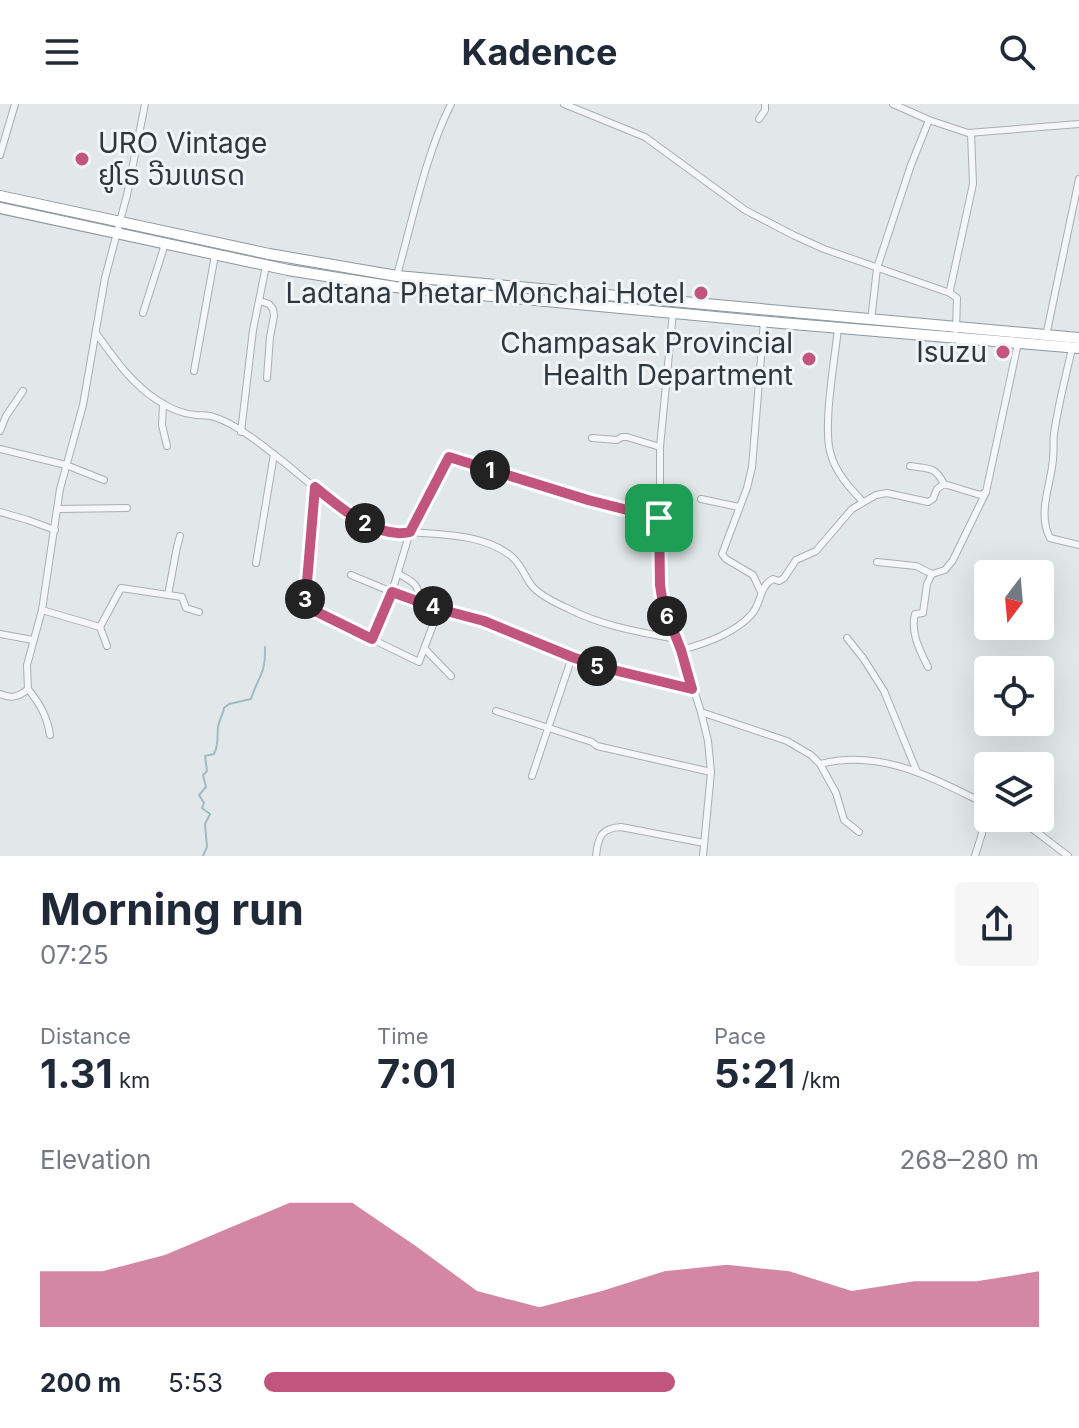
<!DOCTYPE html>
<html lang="en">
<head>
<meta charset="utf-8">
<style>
	:root { --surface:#fff; --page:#f6f6f7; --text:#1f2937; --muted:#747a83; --accent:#c1557d }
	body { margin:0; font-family:Inter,"Noto Sans Lao",sans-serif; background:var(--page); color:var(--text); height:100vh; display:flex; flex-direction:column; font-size:30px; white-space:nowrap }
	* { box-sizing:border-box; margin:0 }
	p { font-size:26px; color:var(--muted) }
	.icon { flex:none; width:44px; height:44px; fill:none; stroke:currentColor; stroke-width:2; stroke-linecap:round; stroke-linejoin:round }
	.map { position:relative; height:752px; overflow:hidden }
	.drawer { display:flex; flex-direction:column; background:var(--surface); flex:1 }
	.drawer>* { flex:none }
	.needle { width:52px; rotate:196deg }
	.controls { position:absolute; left:974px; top:456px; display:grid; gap:16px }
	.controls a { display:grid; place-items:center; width:80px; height:80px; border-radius:8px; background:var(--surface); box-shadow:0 8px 32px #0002; font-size:40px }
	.pin { position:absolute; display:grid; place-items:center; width:68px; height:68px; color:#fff; margin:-34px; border-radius:16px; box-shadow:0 4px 12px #0006 }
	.km { position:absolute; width:40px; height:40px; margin:-20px; border-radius:50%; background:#222; color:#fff; font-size:22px; line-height:40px; text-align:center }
	.round { display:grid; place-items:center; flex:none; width:84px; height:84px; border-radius:8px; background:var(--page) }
	.overview { display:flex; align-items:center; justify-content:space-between; height:136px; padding:0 40px }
	h1 { font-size:44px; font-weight:700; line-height:60px }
	.stats { display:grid; grid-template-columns:repeat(3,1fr); gap:12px; height:136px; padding:8px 40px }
	.stats div { display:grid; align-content:center }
	.stats b { font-size:40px; font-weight:700 }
	.stats small { font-size:22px; font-weight:400 }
	.stats p { font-size:22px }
	.chart { height:224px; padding:16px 40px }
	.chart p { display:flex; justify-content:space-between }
	.chart svg { width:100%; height:144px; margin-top:8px; fill:var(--accent); opacity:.7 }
	ul { padding:0 40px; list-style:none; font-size:26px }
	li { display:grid; grid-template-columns:128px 96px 1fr; align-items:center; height:60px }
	li i { height:20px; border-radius:10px; background:var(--accent) }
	header { display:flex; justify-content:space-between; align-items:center; height:104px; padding:0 40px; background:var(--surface); font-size:36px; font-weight:700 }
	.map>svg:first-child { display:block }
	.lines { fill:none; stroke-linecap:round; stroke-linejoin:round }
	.stream { stroke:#a1bbc5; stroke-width:2 }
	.minor-casing { stroke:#a8afb3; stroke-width:8 }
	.trunk-casing { stroke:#8b979e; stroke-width:12 }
	.minor { stroke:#f5f6f8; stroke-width:6 }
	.trunk { stroke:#fff; stroke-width:10 }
	.route-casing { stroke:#fff; stroke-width:16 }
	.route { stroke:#c1557d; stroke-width:10 }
	.poi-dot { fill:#c1557d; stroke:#f2f5f7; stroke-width:3 }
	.labels { text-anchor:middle; stroke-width:6; stroke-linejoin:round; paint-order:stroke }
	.poi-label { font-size:28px; fill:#2c373f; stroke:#f2f5f7; text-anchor:end }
</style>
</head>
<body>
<header><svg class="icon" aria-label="menu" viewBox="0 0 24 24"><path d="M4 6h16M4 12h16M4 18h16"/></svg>Kadence<svg class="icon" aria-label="search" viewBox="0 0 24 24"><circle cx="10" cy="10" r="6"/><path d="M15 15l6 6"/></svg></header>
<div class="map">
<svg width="1079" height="752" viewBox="0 0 1079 752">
	<rect width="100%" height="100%" fill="#e2e7e9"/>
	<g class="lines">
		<path class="stream" d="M 203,752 L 207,743 L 205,720 L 210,710 L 202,704 L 204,699 L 199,691 L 206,683 L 203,671 L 207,667 L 205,652 L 214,650 C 219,640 217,633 218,623 C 219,616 223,611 224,604 L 229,600 L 251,595 C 258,572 266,571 265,543"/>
		<g class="minor-casing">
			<g id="minor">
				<path d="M 564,0 L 645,33 L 745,106 L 793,131 L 824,145 L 950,189"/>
				<path d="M 893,0 L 929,16 L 968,29 L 1079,20"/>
				<path d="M 759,15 L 765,6 L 765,0"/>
				<path d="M 0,51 L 15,0"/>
				<path d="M 397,171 C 413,115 425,52 451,0"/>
				<path d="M 260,197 L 269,200 L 273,205 L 274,212 L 270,233 L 267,274"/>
				<path d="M 673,208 L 660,343 L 660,481 L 663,500 L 681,546 L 701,608 L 708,637 L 711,668 L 703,752"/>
				<path d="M 143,209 L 165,140"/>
				<path d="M 871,217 L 877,164 L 911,61 L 929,16"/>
				<path d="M 838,224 C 835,255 822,324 831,351 C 836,369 850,384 863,398"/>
				<path d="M 956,226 L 957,194 L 950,189 L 950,186 L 973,80 L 971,29"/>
				<path d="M 96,229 C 114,254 131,279 157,296 C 169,304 182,310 196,311 C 203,311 208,311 214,313 C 234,319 260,339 276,352 C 307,375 369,439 410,428 L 449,353 L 588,396 L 659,414"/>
				<path d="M 1046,232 L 1079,75"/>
				<path d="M 1072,244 C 1066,272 1058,301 1054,330 C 1053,338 1054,346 1053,355 C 1051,381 1037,409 1050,434 L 1079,441"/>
				<path d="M 194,267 L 215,151"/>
				<path d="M 163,300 L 162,321 L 167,342"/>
				<path d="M 0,327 L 6,312 L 23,287"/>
				<path d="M 241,328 L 253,226 L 266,162"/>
				<path d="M 592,334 L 617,336 L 622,333 L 627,333 L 660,343"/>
				<path d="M 0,345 L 66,361 L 104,376"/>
				<path d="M 910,362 C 929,365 935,362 944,380"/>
				<path d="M 315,383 L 304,499 L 308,504 L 419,558 L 439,505 L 484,517 L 572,553 L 601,563 L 692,585"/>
				<path d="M 701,395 L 739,403"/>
				<path d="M 58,405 L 127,404"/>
				<path d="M 0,408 L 28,416 L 55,426"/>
				<path d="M 877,458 L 916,462 L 932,470"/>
				<path d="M 256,459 L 274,350"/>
				<path d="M 399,470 C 412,478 419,479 419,496"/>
				<path d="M 351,471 L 392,488 L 372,535"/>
				<path d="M 761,488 L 753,471 L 726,455 L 722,450 L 747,384 L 752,363 L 764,217"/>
				<path d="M 168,491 L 177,443 L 180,432"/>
				<path d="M 439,505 L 392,488 L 410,428 C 443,431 484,430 511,452 C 522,461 524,472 532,482 C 540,492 558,500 569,505 C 602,522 640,528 676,535"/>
				<path d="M 42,506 L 100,523 L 121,484 L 182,493 L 186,504 L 199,508"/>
				<path d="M 100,523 L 107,542"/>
				<path d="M 0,530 L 33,536"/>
				<path d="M 847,534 L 863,554 L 884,587 L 917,668"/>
				<path d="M 425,545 L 451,572"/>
				<path d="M 681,546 C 704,540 733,530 750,512 C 762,501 758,483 773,475 L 779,477 L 784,474 L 796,456 L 816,447 L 852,405 L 876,391 L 887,389 L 928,398 L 933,395 L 937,385 L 944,380 L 977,390 L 981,391 L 986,388"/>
				<path d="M 928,563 C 920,547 910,528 915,510 L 923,509 L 927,480 L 932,470 L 945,466 L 953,456 L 986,388 L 1018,239"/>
				<path d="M 28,585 C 40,600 47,612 50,631"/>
				<path d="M 0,590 C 11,595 19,593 28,585 L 27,561 L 42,506 L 60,385 L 83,301 L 105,174 L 127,91 L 145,0"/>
				<path d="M 496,607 L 592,638 L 597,642 L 711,668"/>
				<path d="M 701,608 L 787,637 L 811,651 L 820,660 L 836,689 L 844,716 L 859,728"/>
				<path d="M 820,660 C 882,644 934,675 988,701"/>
				<path d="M 532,672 L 572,553"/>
				<path d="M 1012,714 L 1034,726 L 1068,752"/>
				<path d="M 596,752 C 598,733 601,724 621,723 L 704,739"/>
				<path d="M 975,752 L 988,710"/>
			</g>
		</g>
		<g class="trunk-casing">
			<g id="trunk">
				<path d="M 0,92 L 269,150 L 397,172 L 1079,234"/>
				<path d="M 0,104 L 288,166 L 395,183 L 781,219 L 1079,244"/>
			</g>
		</g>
		<use href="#minor" class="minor"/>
		<use href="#trunk" class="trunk"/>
	</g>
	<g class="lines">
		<g class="route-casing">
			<path id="route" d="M 449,353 L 588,396 L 659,414 L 660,481 L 663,500 L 681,546 L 692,585 L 601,563 L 572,553 L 484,517 L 439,505 L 392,488 L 372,535 L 305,502 L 315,383 C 338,402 377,436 410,428 Z"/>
		</g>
		<use href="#route" class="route"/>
	</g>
	<g class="poi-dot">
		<circle cx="82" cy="55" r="8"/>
		<circle cx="701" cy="189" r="8"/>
		<circle cx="1003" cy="248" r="8"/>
		<circle cx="809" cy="255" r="8"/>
	</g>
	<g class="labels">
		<g class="poi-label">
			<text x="98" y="49" text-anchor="start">URO Vintage<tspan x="98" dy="32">ຢູໂຣ ວີນເທຣດ</tspan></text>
			<text x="685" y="199">Ladtana Phetar Monchai Hotel</text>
			<text x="793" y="249">Champasak Provincial<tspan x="793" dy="32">Health Department</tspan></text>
			<text x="987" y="258">Isuzu</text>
		</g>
	</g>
</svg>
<div class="controls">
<a><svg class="needle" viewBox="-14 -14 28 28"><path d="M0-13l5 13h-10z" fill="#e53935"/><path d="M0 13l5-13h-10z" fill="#747a83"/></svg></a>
<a><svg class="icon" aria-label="locate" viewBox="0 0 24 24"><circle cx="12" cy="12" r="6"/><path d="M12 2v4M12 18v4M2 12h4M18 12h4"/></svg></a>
<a><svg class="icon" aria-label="layers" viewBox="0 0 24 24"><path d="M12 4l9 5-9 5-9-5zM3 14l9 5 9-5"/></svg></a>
</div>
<div class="pin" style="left:659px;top:414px;background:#1e9e55"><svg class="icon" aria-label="arrive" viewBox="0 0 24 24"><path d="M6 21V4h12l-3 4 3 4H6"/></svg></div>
<b class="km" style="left:490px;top:366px">1</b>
<b class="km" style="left:365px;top:419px">2</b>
<b class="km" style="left:305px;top:495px">3</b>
<b class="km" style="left:433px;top:502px">4</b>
<b class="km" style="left:597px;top:562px">5</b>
<b class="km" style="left:667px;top:512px">6</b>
</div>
<section class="drawer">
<div class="overview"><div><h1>Morning run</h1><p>07:25</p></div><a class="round"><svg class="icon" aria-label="share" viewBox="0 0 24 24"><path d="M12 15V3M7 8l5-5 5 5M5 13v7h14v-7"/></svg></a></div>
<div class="stats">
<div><p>Distance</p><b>1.31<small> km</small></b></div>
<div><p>Time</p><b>7:01</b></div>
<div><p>Pace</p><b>5:21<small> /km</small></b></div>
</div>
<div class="chart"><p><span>Elevation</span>268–280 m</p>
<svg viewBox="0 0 160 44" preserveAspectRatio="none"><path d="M0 44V27L10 27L20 22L30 14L40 6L50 6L60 19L70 33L80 38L90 33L100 27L110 25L120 27L130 33L140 30L150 30L160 27V44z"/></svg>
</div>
<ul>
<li><b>200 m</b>5:53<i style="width:53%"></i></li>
</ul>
</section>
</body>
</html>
